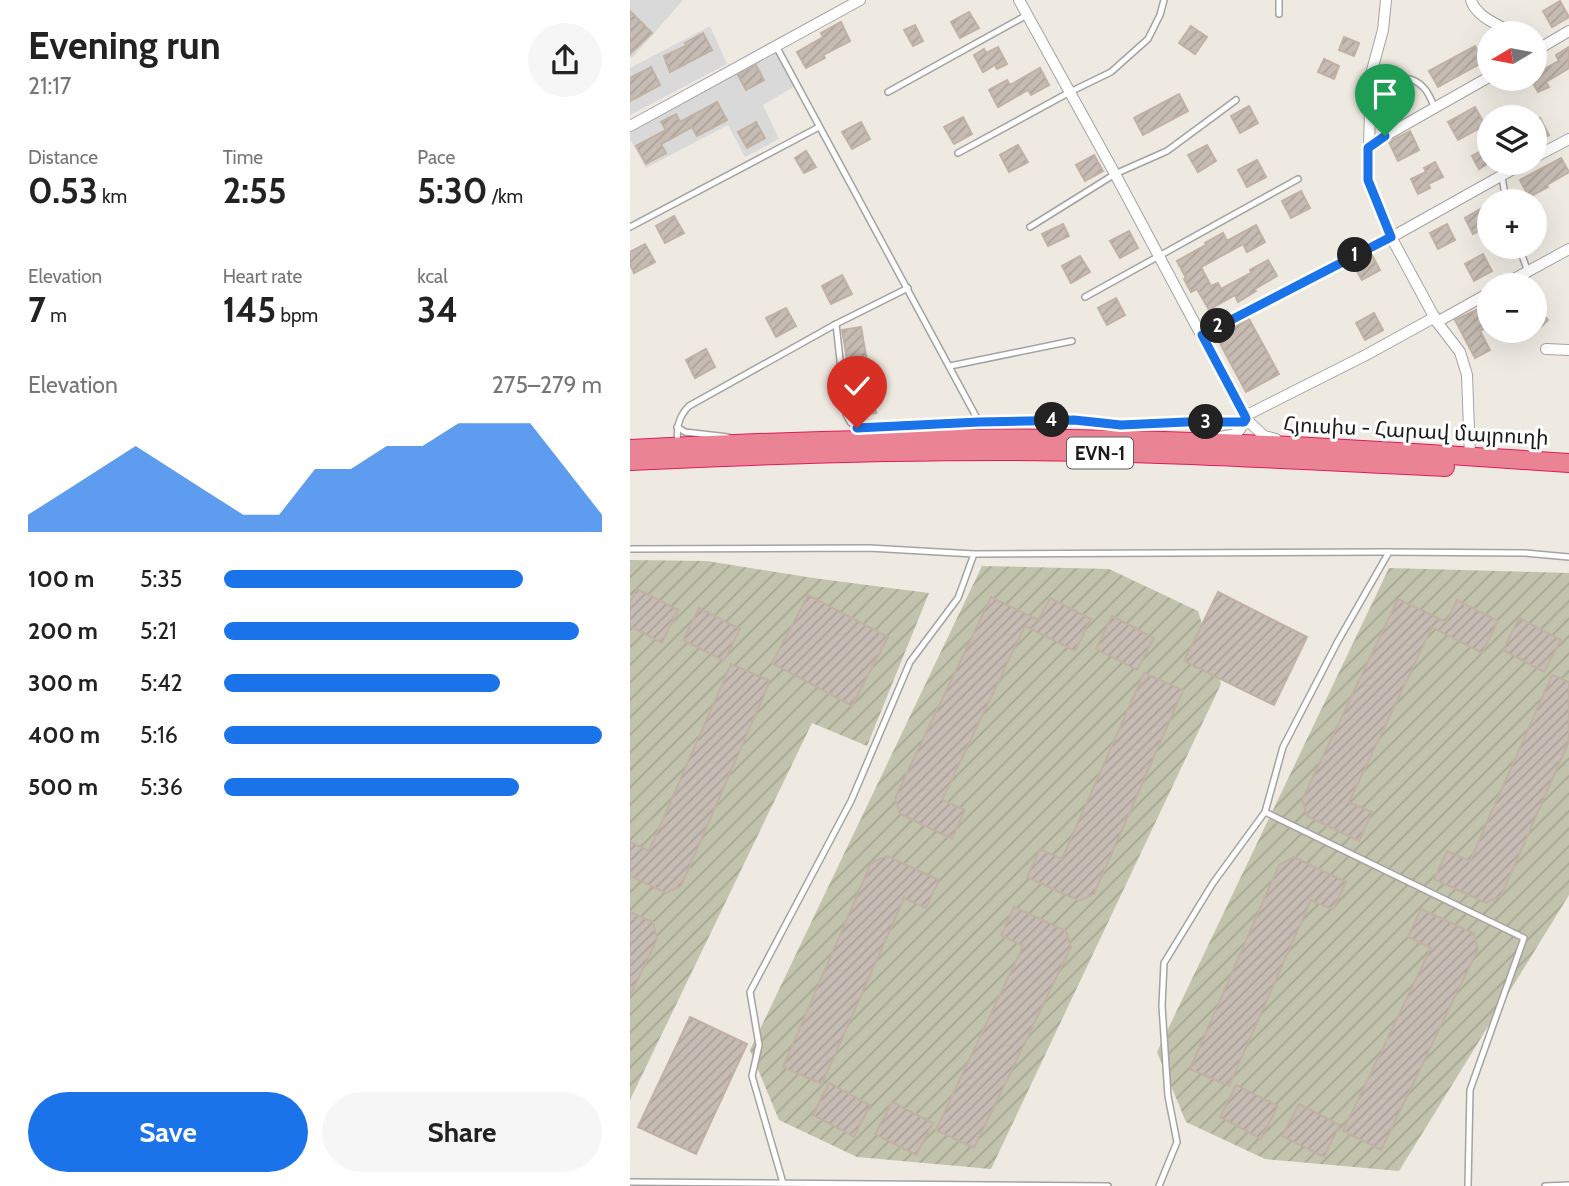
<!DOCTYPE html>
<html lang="en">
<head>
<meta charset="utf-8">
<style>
	:root { --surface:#fff; --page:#f6f6f6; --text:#222; --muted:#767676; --accent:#1a73e8 }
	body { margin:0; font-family:Cabin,"Noto Sans Armenian",sans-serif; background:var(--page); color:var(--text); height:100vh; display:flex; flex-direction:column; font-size:26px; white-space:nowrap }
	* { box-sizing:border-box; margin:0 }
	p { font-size:23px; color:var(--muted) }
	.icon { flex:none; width:38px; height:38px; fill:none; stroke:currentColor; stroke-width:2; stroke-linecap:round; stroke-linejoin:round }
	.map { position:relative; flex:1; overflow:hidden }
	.side { display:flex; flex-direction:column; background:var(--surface); width:630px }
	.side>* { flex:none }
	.needle { width:46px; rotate:260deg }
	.fabs { position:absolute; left:847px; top:21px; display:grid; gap:14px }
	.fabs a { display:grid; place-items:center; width:70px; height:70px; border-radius:50%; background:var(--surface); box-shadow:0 7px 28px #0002; font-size:35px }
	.pin { position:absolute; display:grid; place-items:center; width:60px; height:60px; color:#fff; margin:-72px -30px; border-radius:50% 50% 50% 0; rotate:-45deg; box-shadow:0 0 7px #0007 }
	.pin .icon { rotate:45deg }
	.km { position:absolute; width:35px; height:35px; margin:-18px; border-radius:50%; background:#222; color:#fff; font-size:19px; line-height:35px; text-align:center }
	.round { display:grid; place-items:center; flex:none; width:74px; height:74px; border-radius:37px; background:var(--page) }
	.headline { display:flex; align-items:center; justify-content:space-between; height:119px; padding:0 28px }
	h1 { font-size:38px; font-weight:700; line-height:52px }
	.stats { display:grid; grid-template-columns:repeat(3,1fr); gap:10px; height:119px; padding:7px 28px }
	.stats div { display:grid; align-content:center }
	.stats b { font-size:35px; font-weight:700 }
	.stats small { font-size:19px; font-weight:400 }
	.stats p { font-size:19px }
	.chart { height:196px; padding:14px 28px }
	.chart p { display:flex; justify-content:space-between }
	.chart svg { width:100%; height:126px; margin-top:7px; fill:var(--accent); opacity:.7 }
	.action { display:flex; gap:14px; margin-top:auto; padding:14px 28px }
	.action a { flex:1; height:80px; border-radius:42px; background:var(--accent); color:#fff; font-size:28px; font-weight:700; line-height:80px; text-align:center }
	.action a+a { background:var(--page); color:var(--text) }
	ul { padding:0 28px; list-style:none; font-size:23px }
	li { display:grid; grid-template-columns:112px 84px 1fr; align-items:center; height:52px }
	li i { height:18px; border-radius:9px; background:var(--accent) }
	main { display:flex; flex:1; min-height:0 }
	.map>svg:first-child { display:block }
	.residential { fill:#dad9d9 }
	.construction { fill:url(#construction-furrows) }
	.building { fill:url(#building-hatch); stroke:#c0b1a3; stroke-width:2 }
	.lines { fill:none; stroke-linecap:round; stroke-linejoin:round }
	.lane-casing { stroke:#a3a3a3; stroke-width:8 }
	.street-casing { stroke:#a3a3a3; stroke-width:12 }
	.highway-casing { stroke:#df1b58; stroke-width:20 }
	.lane { stroke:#fff; stroke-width:5 }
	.street { stroke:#fff; stroke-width:10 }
	.highway { stroke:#ea8494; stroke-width:18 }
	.route-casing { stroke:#fff; stroke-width:14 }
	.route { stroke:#1a73e8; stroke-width:9 }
	.labels { text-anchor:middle; stroke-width:6; stroke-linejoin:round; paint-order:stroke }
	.shield { fill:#fff; stroke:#606060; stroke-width:2 }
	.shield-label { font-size:19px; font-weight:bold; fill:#1c1c1c }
	.street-label { font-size:21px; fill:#1c1c1c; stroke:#fff }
</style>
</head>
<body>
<main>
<section class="side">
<div class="headline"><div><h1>Evening run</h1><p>21:17</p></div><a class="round"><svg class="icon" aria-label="share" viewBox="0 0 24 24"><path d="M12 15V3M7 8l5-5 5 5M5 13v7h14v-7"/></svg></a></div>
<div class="stats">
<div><p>Distance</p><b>0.53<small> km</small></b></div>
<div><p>Time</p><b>2:55</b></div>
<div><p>Pace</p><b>5:30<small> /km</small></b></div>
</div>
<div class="stats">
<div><p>Elevation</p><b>7<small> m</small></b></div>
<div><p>Heart rate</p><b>145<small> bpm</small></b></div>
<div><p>kcal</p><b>34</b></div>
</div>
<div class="chart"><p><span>Elevation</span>275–279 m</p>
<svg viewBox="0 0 160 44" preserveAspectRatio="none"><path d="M0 44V38L10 30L20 22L30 14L40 22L50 30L60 38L70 38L80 22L90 22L100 14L110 14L120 6L130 6L140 6L150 22L160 38V44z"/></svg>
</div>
<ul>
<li><b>100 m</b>5:35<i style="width:79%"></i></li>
<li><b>200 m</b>5:21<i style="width:94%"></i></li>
<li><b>300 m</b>5:42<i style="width:73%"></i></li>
<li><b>400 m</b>5:16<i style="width:100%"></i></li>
<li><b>500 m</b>5:36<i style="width:78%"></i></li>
</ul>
<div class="action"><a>Save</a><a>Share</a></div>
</section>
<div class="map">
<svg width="939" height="1186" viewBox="0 0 939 1186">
	<defs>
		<pattern id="construction-furrows" width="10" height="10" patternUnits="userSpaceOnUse" patternTransform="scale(1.75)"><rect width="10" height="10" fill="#c2c3ac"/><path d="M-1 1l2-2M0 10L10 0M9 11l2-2" fill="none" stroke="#a6a793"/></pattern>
		<pattern id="building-hatch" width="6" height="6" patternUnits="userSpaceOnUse" patternTransform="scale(1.75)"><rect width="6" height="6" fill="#c6bcb4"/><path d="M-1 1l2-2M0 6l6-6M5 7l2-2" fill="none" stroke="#aaa19a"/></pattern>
	</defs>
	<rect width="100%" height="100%" fill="#eeeae1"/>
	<g class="residential">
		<path d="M 0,0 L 53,0 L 4,56 L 0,58 Z"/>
		<path d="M 80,26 L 97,64 L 0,115 L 0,68 Z"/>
		<path d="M 146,51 L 165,86 L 133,105 L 149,139 L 115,157 L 98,125 L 16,168 L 0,139 L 0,131 Z"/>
	</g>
	<g class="construction">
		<path d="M 0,560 L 77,561 L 183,578 L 299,593 L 237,746 L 182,723 L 0,1100 Z"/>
		<path d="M 352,566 L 479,569 L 568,611 L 591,684 L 361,1169 L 227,1157 L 149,1120 L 120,1050 Z"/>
		<path d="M 759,568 L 939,573 L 939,895 L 769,1171 L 635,1159 L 556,1122 L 527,1052 Z"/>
	</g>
	<g class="building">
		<path d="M 930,1 L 939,17 L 922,27 L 913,11 Z"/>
		<path d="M 0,11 L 22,33 L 0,54 Z"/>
		<path d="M 339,12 L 349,28 L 330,38 L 321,22 Z"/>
		<path d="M 211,22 L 220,41 L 193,55 L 195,58 L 176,68 L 167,52 L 193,37 L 191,33 Z"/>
		<path d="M 285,25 L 293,41 L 283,46 L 274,30 Z"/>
		<path d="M 561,26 L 577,37 L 565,54 L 549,43 Z"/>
		<path d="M 73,33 L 82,50 L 40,72 L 34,56 L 56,46 L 55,43 Z"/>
		<path d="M 714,37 L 729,43 L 724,56 L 709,50 Z"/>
		<path d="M 845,46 L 853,62 L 808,87 L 799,71 Z"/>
		<path d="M 368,47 L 377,64 L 367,69 L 365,65 L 353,72 L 344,55 L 354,49 L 356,53 Z"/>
		<path d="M 939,47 L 939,68 L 916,82 L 919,87 L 908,92 L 901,79 L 905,79 L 905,74 L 929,61 L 926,55 Z"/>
		<path d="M 694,59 L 709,66 L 704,79 L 688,72 Z"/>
		<path d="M 126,65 L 134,80 L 116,90 L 108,75 Z"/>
		<path d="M 21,67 L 30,85 L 0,101 L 0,78 Z"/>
		<path d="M 410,68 L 419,85 L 401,95 L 398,90 L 368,107 L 359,90 L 377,80 L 380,85 Z"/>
		<path d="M 549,94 L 558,111 L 513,135 L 504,118 Z"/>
		<path d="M 87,102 L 97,120 L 67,136 L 62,127 L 31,144 L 36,153 L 16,164 L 6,146 L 36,130 L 31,122 L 46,114 L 50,122 Z"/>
		<path d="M 619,106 L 628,123 L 610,133 L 601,116 Z"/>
		<path d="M 845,107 L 855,125 L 828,140 L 818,122 Z"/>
		<path d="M 333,117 L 342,134 L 324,144 L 314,127 Z"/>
		<path d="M 910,118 L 919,135 L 905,143 L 905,121 Z"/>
		<path d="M 126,122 L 135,138 L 117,148 L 108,132 Z"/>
		<path d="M 231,122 L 240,139 L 222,149 L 212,132 Z"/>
		<path d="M 780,131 L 789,150 L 768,161 L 759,142 Z"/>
		<path d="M 388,145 L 398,162 L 379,172 L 370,155 Z"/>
		<path d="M 577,145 L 586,161 L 568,172 L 558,155 Z"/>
		<path d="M 859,147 L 859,163 L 849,169 L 842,156 Z"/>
		<path d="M 176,151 L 186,167 L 174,173 L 165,158 Z"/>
		<path d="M 464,155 L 473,171 L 455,181 L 446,165 Z"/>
		<path d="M 931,158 L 939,172 L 917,185 L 918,187 L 899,197 L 890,180 Z"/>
		<path d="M 627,160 L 636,177 L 617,187 L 608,170 Z"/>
		<path d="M 805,162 L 813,177 L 798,184 L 800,188 L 788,194 L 781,179 L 796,172 L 794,168 Z"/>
		<path d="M 671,191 L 680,208 L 661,218 L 652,201 Z"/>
		<path d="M 859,204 L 859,225 L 843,234 L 835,218 Z"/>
		<path d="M 44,216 L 54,233 L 35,243 L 26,226 Z"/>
		<path d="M 433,224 L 439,236 L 418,246 L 412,234 Z"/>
		<path d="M 817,224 L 825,240 L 808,249 L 800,233 Z"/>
		<path d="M 626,225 L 635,242 L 617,252 L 613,244 L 571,267 L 581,286 L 588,283 L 591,289 L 621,273 L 620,270 L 638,260 L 647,276 L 625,289 L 626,291 L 608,302 L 605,295 L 579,310 L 567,289 L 561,292 L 554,279 L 556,278 L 547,261 L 576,245 L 575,243 L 593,233 L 597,241 Z"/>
		<path d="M 499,231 L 508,248 L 490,258 L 480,241 Z"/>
		<path d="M 15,244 L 25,262 L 4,273 L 0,264 L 0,252 Z"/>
		<path d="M 853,254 L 862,271 L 844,281 L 835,264 Z"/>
		<path d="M 742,255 L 750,270 L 732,280 L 723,265 Z"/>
		<path d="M 450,256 L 460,272 L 441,283 L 432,266 Z"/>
		<path d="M 212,275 L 222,294 L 201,304 L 192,286 Z"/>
		<path d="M 486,298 L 495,315 L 477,325 L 468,308 Z"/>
		<path d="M 859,304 L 859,326 L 850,331 L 860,350 L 845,358 L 825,320 Z"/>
		<path d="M 905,306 L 918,320 L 905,333 Z"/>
		<path d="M 156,308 L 166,326 L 146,337 L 136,318 Z"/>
		<path d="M 744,313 L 753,330 L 735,340 L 726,323 Z"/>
		<path d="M 619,319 L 649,374 L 616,392 L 586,336 Z"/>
		<path d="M 231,327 L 246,413 L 227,416 L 212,330 Z"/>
		<path d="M 76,349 L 85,367 L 65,378 L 56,360 Z"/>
		<path d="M 7,589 L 48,610 L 32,643 L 0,626 L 0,602 Z"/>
		<path d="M 588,592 L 677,637 L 644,705 L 554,661 Z"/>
		<path d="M 178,595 L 258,637 L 222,706 L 142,663 Z"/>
		<path d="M 361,597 L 408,620 L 420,598 L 461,619 L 445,651 L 395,626 L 312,800 L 335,810 L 322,839 L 270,814 L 265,798 Z"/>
		<path d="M 768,599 L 816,622 L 827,600 L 868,621 L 852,653 L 802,627 L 719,802 L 742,812 L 729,841 L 677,816 L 672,800 Z"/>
		<path d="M 69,608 L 110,629 L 94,661 L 53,640 Z"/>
		<path d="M 482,616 L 524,638 L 507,670 L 466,649 Z"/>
		<path d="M 889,618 L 931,640 L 914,672 L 873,650 Z"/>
		<path d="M 101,664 L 140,681 L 51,886 L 36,893 L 0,876 L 0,842 L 19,851 Z"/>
		<path d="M 514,673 L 553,690 L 464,894 L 449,901 L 397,877 L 410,849 L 432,859 Z"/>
		<path d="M 922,675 L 939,682 L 939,741 L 871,896 L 856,903 L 804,879 L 817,851 L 840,861 Z"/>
		<path d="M 257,856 L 309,880 L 296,908 L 274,898 L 192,1084 L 153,1067 L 241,863 Z"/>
		<path d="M 664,857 L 716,882 L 703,910 L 681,900 L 599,1086 L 560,1069 L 649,865 Z"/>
		<path d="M 384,907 L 436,931 L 441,947 L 344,1148 L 306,1130 L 393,946 L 371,935 Z"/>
		<path d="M 791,909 L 843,933 L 848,949 L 751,1150 L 713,1131 L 801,948 L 778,937 Z"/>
		<path d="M 0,912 L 23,922 L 27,939 L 0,996 Z"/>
		<path d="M 60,1017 L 117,1044 L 66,1154 L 8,1127 Z"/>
		<path d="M 199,1083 L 240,1105 L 224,1137 L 183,1115 Z"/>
		<path d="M 606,1085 L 648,1106 L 631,1139 L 590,1117 Z"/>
		<path d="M 262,1102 L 303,1123 L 286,1155 L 245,1134 Z"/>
		<path d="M 669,1104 L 710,1125 L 694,1157 L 652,1136 Z"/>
	</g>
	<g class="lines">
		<g class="lane-casing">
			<g id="lane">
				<path d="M 649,0 L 649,14"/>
				<path d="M 146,46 L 349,422"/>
				<path d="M 741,78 C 758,78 782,73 794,88 C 799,93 802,102 805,108"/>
				<path d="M 258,92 L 397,15"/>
				<path d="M 328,153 L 440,92 L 481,72 L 518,39 L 530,15 L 534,0"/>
				<path d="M 872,177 L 876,201"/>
				<path d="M 0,227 L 189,127"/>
				<path d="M 400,227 L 485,174 L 537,151 L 606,100"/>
				<path d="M 889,247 L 898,272"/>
				<path d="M 455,297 L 668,179"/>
				<path d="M 206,324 L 216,414 L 220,422 L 227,428 L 349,422 L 444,420 L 491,425 L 556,422 L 614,422"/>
				<path d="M 320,366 L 442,341"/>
				<path d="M 47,427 L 55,432 L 98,437"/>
				<path d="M 48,444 C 46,429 48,417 59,406 L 206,324 L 278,288"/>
				<path d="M 0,549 L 239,548 L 344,554 L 753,552 L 895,553 L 939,557"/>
				<path d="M 635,812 L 894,938 L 840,1090 L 838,1186"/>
				<path d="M 0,1182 L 478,1186"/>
				<path d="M 153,1183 L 122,1076 L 129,1045 L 120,992 L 221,801 L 280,662 L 328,598 L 344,554"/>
				<path d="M 529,1186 L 547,1142 L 538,1096 L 532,1006 L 534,963 L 583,883 L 635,812 L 653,747 L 708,641 L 759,552"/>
				<path d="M 915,1186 L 939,1185"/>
			</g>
		</g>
		<g class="street-casing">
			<g id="street">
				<path d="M 389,0 L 485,174 L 616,419 L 634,436 L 646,439"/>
				<path d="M 756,0 L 753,30 L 741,74 L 738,180 L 761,237 L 807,322 L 859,293"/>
				<path d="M 841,0 C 846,17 869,25 883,33"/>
				<path d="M 905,51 L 939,31"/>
				<path d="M 0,126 L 230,0"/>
				<path d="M 738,148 L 755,136 L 859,77"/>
				<path d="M 905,157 L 939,139"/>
				<path d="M 873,285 L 939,249"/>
				<path d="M 807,322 L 830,352 L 837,375 L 840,457"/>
				<path d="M 572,335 L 769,233 L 894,163"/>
				<path d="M 916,349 L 939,350"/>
				<path d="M 615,416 L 736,355 L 805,317"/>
				<path d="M 590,437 C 610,433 606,436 616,419"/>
			</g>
		</g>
		<g class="highway-casing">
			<g id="highway">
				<path d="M 0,449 C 164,440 327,436 491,440 C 640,443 790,453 939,463"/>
				<path d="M 0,461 C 124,455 247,451 371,451 C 519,451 667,460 815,467"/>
			</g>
		</g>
		<use href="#lane" class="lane"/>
		<use href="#street" class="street"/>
		<use href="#highway" class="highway"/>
	</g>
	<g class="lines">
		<g class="route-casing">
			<path id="route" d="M 227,428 L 349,422 L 444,420 L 491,425 L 556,422 L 614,422 L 616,419 L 615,416 L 572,335 L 761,237 L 738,180 L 738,148 L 755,136"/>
		</g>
		<use href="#route" class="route"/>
	</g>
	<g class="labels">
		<rect class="shield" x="437" y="437.5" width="66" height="31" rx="5"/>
		<g class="shield-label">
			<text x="470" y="460">EVN-1</text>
		</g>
		<g class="street-label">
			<text transform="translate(786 431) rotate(3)" y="7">Հյուսիս - Հարավ մայրուղի</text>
		</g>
	</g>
</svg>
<div class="fabs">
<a><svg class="needle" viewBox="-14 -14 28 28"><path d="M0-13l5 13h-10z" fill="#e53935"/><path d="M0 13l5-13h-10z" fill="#767676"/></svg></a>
<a><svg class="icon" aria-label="layers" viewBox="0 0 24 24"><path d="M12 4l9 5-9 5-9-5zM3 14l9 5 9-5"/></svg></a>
<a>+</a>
<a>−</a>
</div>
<div class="pin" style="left:755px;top:136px;background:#1e9e55"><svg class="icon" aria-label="arrive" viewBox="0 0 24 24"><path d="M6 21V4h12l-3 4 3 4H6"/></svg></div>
<div class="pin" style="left:227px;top:428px;background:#d93025"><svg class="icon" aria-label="check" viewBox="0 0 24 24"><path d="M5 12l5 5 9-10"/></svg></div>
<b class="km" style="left:725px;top:255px">1</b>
<b class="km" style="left:588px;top:326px">2</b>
<b class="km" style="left:576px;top:422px">3</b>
<b class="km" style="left:422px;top:420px">4</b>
</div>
</main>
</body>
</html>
